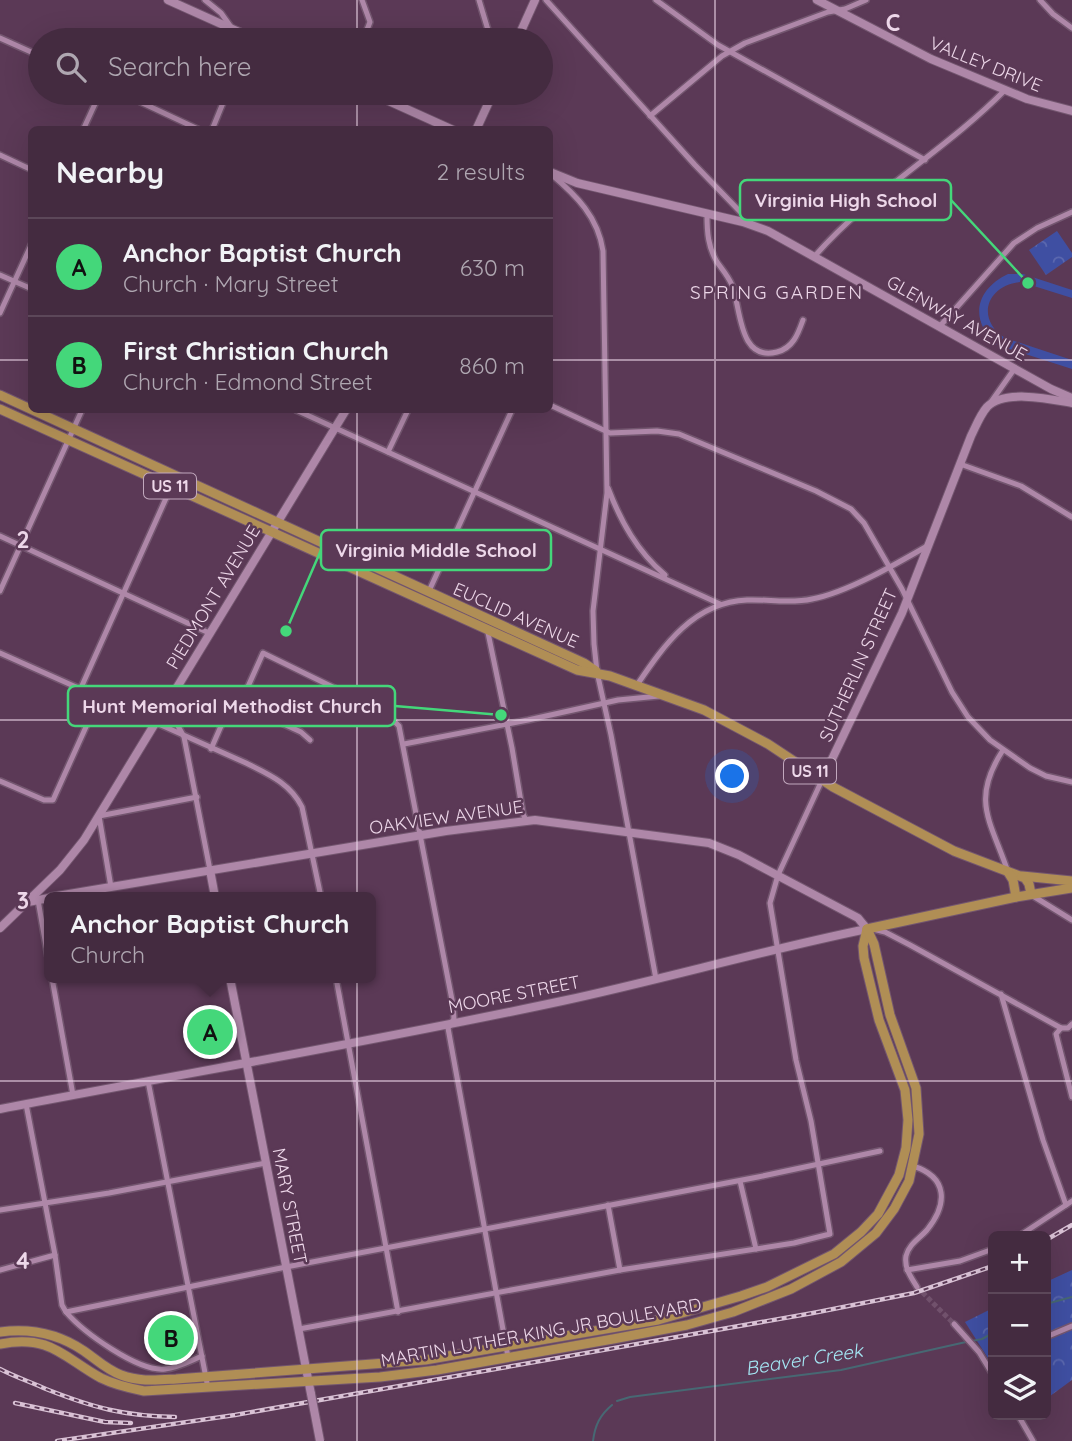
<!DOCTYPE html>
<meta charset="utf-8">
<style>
:root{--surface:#442b40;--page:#4e374b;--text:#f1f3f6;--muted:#afa7b1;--line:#5c4759;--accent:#44d77a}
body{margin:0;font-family:Quicksand,sans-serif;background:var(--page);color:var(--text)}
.controls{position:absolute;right:21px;bottom:21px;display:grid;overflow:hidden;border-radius:10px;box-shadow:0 7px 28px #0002}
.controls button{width:63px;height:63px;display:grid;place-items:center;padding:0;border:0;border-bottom:2px solid var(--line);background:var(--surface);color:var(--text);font:35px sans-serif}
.you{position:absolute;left:733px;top:777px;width:24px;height:24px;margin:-18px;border:5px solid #fff;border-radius:50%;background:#1a73e8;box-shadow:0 0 0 10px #1a73e833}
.badge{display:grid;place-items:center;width:46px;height:46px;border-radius:50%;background:var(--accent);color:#111;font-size:23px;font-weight:700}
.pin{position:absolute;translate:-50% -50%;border:4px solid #fff;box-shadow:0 2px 7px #0006}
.popup{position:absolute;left:44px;top:892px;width:332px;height:91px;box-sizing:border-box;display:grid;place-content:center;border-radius:10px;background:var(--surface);filter:drop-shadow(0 2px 5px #0005);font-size:23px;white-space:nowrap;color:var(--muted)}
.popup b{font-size:26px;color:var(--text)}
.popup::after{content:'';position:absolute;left:50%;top:100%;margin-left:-14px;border:14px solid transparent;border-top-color:var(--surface)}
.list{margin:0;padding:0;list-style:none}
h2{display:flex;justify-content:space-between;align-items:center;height:91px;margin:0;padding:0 28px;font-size:30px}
h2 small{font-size:23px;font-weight:400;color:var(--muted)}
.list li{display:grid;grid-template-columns:46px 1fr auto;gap:21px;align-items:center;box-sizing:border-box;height:98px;padding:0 28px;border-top:2px solid var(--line)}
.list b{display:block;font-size:26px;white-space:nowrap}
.list p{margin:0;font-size:23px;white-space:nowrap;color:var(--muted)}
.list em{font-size:23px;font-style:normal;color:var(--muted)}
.icon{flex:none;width:38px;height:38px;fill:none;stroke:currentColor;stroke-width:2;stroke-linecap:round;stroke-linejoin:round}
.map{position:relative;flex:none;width:1072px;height:1441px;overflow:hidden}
.search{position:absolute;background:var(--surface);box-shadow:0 7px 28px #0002;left:28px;top:28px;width:525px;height:77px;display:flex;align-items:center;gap:18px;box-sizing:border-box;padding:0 24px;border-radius:38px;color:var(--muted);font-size:26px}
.panel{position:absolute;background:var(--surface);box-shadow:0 7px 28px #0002;left:28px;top:126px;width:525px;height:287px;border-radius:10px}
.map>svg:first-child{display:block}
.park{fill:url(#park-crowns)}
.pitch{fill:#3f4fa2}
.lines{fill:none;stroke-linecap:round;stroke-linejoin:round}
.stream{stroke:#476873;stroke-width:2}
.street-tunnel{stroke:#71516c;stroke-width:5;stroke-dasharray:5 2.5;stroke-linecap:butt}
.street-casing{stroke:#73566f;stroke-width:8}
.secondary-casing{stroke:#73566f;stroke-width:10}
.primary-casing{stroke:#73566f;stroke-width:11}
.street{stroke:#ae87a8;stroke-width:5}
.secondary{stroke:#ae87a8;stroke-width:8}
.primary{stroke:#b08e55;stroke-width:9}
.rail-casing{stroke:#d9c2d5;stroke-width:4.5}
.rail{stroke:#5b3956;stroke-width:2;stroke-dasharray:5;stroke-linecap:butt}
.secondary-bridge-casing{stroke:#73566f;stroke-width:10;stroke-linecap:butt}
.secondary-bridge{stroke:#ae87a8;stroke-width:8}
.grid{fill:none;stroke:#edd7e9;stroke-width:2;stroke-opacity:0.55}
.labels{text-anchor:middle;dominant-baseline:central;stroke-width:5;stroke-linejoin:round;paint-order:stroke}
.shield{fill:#5b3956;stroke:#c1a8bd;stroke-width:2}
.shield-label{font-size:16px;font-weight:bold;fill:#edd7e9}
.street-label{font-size:18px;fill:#edd7e9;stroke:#5b3956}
.neighbourhood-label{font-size:19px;letter-spacing:2px;fill:#edd7e9;stroke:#5b3956}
.water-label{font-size:19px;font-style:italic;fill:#a4e6f3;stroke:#5b3956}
.grid-label{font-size:23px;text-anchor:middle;font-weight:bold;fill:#edd7e9;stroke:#5b3956;stroke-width:5;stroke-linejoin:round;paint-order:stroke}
.leader{fill:none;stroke:#44d77a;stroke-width:2.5}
.callout-dot{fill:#44d77a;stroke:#5b3956;stroke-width:2.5}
.callout{fill:#5b3956;stroke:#44d77a;stroke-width:2.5}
.callout-label{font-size:19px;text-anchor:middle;font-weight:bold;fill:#edd7e9}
</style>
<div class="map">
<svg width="1072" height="1441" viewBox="0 0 1072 1441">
<defs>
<pattern id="park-crowns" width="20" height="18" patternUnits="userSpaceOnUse" patternTransform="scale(1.75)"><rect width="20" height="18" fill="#3f4fa2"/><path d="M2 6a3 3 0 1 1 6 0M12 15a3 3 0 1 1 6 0" fill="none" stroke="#5b68af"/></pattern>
</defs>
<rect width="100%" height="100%" fill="#5b3956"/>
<g class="park">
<path d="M1057 231 1072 253V257L1046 275 1029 250Z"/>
<path d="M1072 1270V1380L1046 1399V1282Z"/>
<path d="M993 1308V1366L965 1322Z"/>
</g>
<path class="pitch" d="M1008 274H1023L1072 290V298L1021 282C987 285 975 319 1005 338L1072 360V369L997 345C969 320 975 290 1008 274Z"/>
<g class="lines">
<g class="stream">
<path d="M1046 1304 1072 1297"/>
<path d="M972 1341 982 1339 993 1333"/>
<path d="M617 1401 630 1397 841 1370 966 1342"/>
<path d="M593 1441C595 1425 600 1415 612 1405"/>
</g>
<path class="street-tunnel" d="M917 1287 954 1324"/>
<defs>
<g id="street">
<path d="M205 0 221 13 231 27"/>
<path d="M362 0 370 22 363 40"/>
<path d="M479 0 491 40"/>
<path d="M546 0 695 165 752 224"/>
<path d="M656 0 718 45 925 160"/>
<path d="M1040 0 1053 14 1072 28"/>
<path d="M0 38 40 56"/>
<path d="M121 93 200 130"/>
<path d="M650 116 722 56 745 43 828 12 845 9 866 0"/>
<path d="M83 130 100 93"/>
<path d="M212 130 227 93"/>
<path d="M0 155 32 170"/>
<path d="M551 174C577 196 598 217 603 251L607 493 593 611 594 644 597 672 611 735 656 979"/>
<path d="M707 215C707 232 708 247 717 262 722 269 728 276 732 285 741 307 738 362 777 352 793 348 798 334 803 320"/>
<path d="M814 257C869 193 946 150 1005 90"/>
<path d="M0 275 32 289"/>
<path d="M0 313 32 243"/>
<path d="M940 326 1014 243 1037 228 1072 212"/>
<path d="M991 402 1015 368"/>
<path d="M550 405 610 433 657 431 679 434 816 491 851 509 864 523 902 589 952 692 968 717 990 740 1030 768 1046 776 1072 782"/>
<path d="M296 410 720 604"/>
<path d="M388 452 408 410"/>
<path d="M960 464 1021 486 1072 517"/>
<path d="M608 488C621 522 637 551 665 575"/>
<path d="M0 536 209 633"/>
<path d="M0 591 82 410"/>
<path d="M429 591 512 410"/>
<path d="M487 628 512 748 523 814 526 820"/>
<path d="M0 653 246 763C268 774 290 783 302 807L321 897"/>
<path d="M637 685C664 645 694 602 747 600 768 599 790 604 812 599 846 593 898 563 929 545"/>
<path d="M80 690 176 476"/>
<path d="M234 701 301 732 310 740"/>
<path d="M166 704 184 737 210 870"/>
<path d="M404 744 528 720 618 700 659 696"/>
<path d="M211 749 228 710 246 691 263 653 386 713 399 726 453 1005 454 1019 448 1028 508 1357"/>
<path d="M1003 750C970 801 991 821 1008 872"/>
<path d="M0 781 44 800H53L99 698"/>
<path d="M111 887 99 816 197 797"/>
<path d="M1033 896 1072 920"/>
<path d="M38 900 49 963"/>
<path d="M873 929 885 932 910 945 1061 1028H1068L1072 1024"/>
<path d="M52 978 73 1095"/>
<path d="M336 978 398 1312"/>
<path d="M1001 994 1043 1140 1066 1205"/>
<path d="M1061 1028 1056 1034 1072 1097"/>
<path d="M148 1081 208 1388"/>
<path d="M26 1104 55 1255 62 1305 66 1312C83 1332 138 1372 165 1369 178 1368 190 1361 202 1356"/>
<path d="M913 1166C948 1177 948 1204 927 1230 919 1239 909 1244 906 1256 904 1268 911 1277 917 1287"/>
<path d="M740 1181 756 1249"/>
<path d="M608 1205 620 1270"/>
<path d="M0 1210 109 1193 266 1163"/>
<path d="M1019 1236 1072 1201"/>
<path d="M0 1270 55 1255"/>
<path d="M907 1270 960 1261 993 1249"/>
<path d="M66 1312 286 1267 758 1177 880 1151"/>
<path d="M954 1324 979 1352 993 1375"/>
<path d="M299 1329 620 1270 794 1243 830 1234 811 1121 796 1060 770 903 778 875 822 780"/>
<path d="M1046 1337 1072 1326"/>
<path d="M1018 1415 1033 1441"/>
</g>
<g id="secondary">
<path d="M168 0 257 40"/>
<path d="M817 0 931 59 1027 99 1072 111"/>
<path d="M517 40 535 0"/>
<path d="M371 93 453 130"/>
<path d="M476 130 493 93"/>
<path d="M550 172 577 183 743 222 768 231 1051 389 1072 398"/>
<path d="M822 780 902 613 971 436C976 426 980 415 987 407 1004 389 1050 399 1072 403"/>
<path d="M210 870 215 897"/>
<path d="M28 902 49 898"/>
<path d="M0 928 60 870 84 840 346 410"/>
<path d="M230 978 311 1394"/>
<path d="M0 1109C187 1073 376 1041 562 1001 664 979 764 950 867 929L858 918 739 855 709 843 535 820 446 831 51 897"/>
</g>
<g id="primary">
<path d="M0 395 584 663 596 671"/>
<path d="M0 409 577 670 610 676 704 710 768 744 833 787 954 851 1025 878 1029 884 1031 894"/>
<path d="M1008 872 1013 880 1016 897"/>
<path d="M1022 876 1072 881"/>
<path d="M867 929 1016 897 1072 888"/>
<path d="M0 1332C30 1328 59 1334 84 1351 97 1360 107 1370 121 1375 139 1382 157 1380 176 1379L425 1360 658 1320 741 1296 767 1287 834 1254 861 1232 878 1214 899 1175 906 1148 908 1120 905 1090 879 1020 864 958 863 946 867 929"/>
<path d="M0 1344C50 1334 63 1357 101 1378 115 1385 129 1388 144 1391L380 1377 437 1370 613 1339 687 1325 733 1312 791 1289 841 1262 876 1233 894 1209 909 1181 919 1134 916 1088 890 1015 874 944 867 929"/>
</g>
</defs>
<use href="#street" class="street-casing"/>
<use href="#secondary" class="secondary-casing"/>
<use href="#primary" class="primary-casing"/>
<use href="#street" class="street"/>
<use href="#secondary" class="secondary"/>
<use href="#primary" class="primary"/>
<defs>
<g id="rail">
<path d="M1046 1240 1072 1225"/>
<path d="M0 1369C15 1377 31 1382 46 1389 94 1408 124 1416 175 1417"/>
<path d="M15 1403 105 1422 131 1423"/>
<path d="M57 1441 235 1415 813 1313 914 1293 993 1266"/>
</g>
</defs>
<use href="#rail" class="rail-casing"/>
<use href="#rail" class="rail"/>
<defs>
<path id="secondary-bridge" d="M311 1394 320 1441"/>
</defs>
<use href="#secondary-bridge" class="secondary-bridge-casing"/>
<use href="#secondary-bridge" class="secondary-bridge"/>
</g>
<path class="grid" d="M357 0V40M715 0V1441M357 93V130M0 360H32M550 360H1072M357 410V1441M0 720H1072M0 1081H1072"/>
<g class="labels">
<g class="shield">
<rect x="144" y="473.5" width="52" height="25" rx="5"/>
<rect x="784" y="758.5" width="52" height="25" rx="5"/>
</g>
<g class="shield-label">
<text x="170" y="486">US 11</text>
<text x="810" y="771">US 11</text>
</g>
<g class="street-label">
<text transform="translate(986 64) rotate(22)">VALLEY DRIVE</text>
<text transform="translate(957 318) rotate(29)">GLENWAY AVENUE</text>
<text transform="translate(213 597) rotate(-59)">PIEDMONT AVENUE</text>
<text transform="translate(516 615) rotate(24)">EUCLID AVENUE</text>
<text transform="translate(858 665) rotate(-66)">SUTHERLIN STREET</text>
<text transform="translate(446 817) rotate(-8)">OAKVIEW AVENUE</text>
<text transform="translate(514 994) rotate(-11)">MOORE STREET</text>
<text transform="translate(290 1206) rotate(79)">MARY STREET</text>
<text transform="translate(541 1332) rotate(-10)">MARTIN LUTHER KING JR BOULEVARD</text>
</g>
<g class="neighbourhood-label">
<text x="777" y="292">SPRING GARDEN</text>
</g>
<g class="water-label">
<text transform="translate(804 1359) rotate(-9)">Beaver Creek</text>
</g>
</g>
<g class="grid-label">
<text x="893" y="31">C</text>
<text x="23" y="548">2</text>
<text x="23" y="909">3</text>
<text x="23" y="1269">4</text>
</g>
<path class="leader" d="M1028 283L951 200M286 631L321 550M501 715L395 706"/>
<g class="callout-dot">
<circle cx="1028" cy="283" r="7"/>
<circle cx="286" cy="631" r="7"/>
<circle cx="501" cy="715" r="7"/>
</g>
<g class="callout">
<rect x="740" y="180" width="211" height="40" rx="7"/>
<rect x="321" y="530" width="230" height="40" rx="7"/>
<rect x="68" y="686" width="327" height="40" rx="7"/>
</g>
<g class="callout-label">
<text x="846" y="207">Virginia High School</text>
<text x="436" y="557">Virginia Middle School</text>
<text x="232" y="713">Hunt Memorial Methodist Church</text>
</g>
</svg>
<div class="controls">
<button>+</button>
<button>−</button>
<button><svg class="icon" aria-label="layers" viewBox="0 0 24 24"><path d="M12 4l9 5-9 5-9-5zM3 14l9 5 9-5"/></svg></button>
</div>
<div class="you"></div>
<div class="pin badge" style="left:210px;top:1032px">A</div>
<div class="popup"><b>Anchor Baptist Church</b>Church</div>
<div class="pin badge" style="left:171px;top:1338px">B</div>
<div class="search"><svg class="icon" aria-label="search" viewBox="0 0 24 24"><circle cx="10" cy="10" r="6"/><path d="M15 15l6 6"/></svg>Search here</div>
<section class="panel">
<h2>Nearby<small>2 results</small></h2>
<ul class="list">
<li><span class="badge">A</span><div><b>Anchor Baptist Church</b><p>Church · Mary Street</p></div><em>630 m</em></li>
<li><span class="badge">B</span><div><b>First Christian Church</b><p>Church · Edmond Street</p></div><em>860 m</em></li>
</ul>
</section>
</div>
